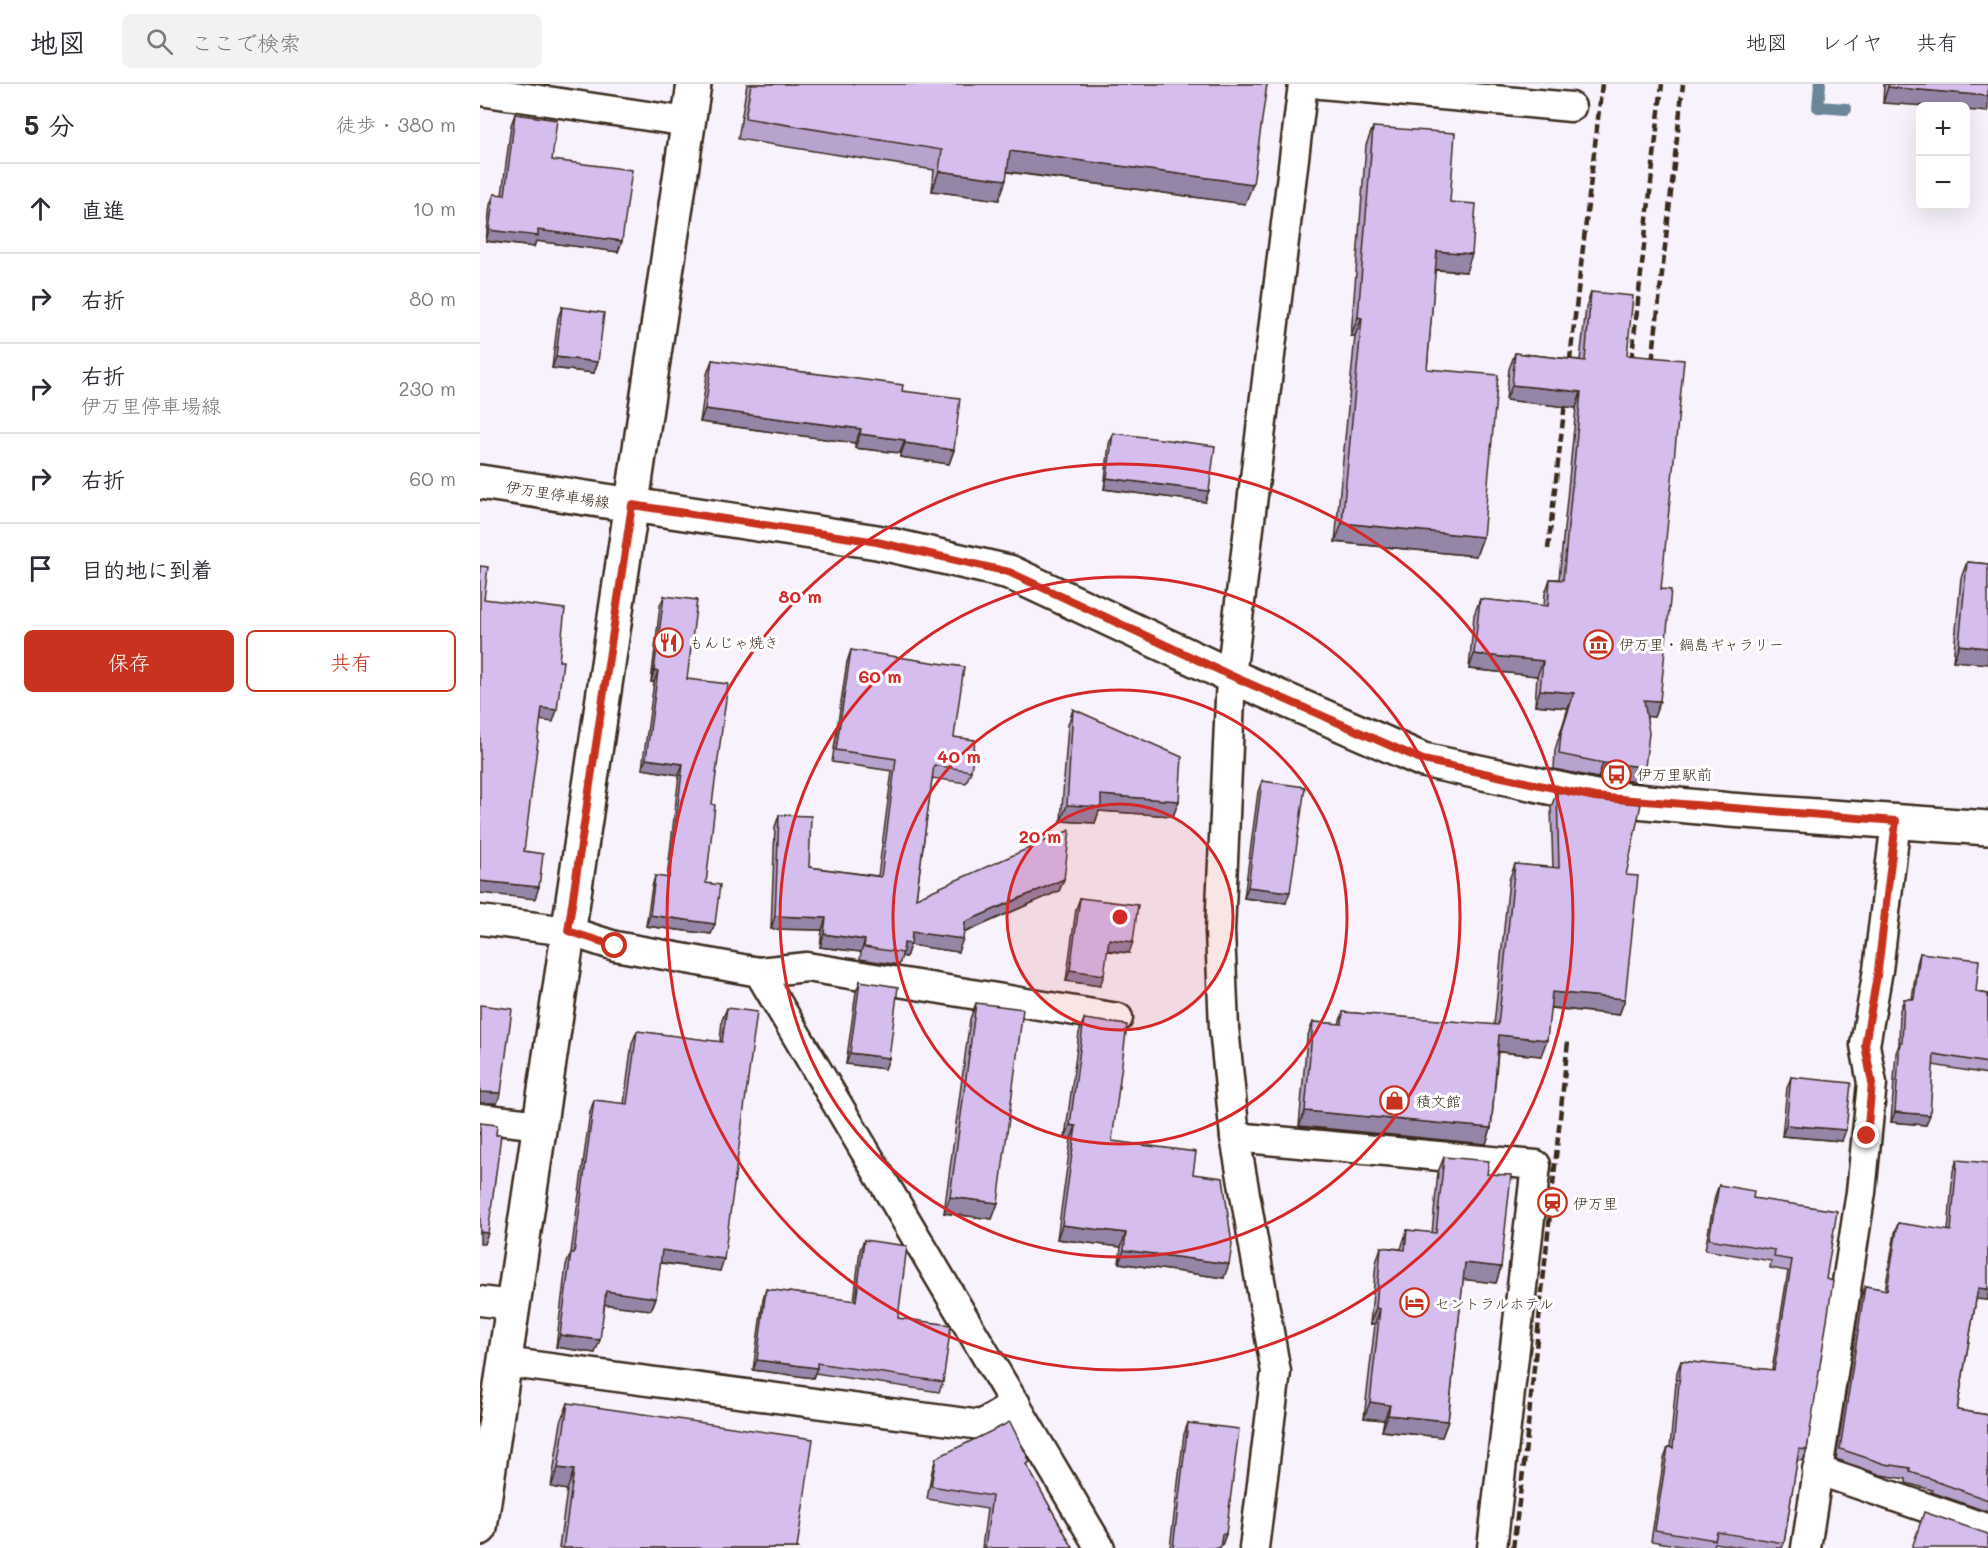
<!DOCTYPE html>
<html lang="ja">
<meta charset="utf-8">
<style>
:root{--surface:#fff;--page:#f2f2f3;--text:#2b2b33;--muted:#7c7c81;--line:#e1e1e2;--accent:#c8321e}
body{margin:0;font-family:Mali,"Klee One",sans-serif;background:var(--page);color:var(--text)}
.controls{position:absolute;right:18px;top:18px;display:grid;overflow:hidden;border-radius:9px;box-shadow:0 6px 24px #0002}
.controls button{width:54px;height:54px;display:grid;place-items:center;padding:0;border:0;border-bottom:2px solid var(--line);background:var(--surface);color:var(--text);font:30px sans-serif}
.stop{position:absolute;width:18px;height:18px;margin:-14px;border:4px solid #c8321e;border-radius:50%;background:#fff}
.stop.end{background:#c8321e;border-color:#fff;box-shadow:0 2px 6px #0008}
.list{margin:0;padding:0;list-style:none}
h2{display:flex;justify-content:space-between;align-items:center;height:78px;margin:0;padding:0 24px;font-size:26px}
h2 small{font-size:20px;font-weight:400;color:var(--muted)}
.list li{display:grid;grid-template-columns:39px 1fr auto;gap:18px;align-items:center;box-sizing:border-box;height:90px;padding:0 24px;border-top:2px solid var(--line)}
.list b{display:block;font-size:22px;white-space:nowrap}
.list p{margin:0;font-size:20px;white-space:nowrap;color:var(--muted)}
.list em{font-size:20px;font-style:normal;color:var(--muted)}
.actions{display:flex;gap:12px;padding:18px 24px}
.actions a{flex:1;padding:14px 0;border:2px solid var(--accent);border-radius:9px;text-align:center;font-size:21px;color:var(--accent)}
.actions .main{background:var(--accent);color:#fff}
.icon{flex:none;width:33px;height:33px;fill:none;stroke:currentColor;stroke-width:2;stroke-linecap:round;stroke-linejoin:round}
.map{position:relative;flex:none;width:1508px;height:1464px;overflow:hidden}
header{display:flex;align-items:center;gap:36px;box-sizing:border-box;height:84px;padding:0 30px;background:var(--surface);border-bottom:2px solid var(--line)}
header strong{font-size:28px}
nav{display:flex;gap:33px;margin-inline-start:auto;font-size:21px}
.search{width:420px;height:54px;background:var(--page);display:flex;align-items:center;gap:15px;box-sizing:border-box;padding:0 21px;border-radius:9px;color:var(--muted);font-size:22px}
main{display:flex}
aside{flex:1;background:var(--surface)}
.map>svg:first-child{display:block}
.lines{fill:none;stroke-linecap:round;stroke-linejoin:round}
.stream{stroke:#6b8698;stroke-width:12}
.minor-casing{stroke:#3b2a1e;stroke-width:33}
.tertiary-casing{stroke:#3b2a1e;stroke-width:38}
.secondary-casing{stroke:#3b2a1e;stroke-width:38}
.minor{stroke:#fff;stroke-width:28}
.tertiary{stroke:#fff;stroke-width:33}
.secondary{stroke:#fff;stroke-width:33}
.rail{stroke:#3b2a1e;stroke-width:4.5;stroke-dasharray:9 4.5;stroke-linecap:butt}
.wall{fill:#b7a3cd;stroke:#3b2a1e;stroke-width:1.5}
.shaded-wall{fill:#9585a7;stroke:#3b2a1e;stroke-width:1.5}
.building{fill:#d5beee;stroke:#3b2a1e;stroke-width:1.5}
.route{stroke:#c8321e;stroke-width:8}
.ring{fill:none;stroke:#d62828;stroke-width:3}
.labels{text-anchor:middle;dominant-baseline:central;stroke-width:6;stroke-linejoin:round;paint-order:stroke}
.street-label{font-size:15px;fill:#3b2a1e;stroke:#fff}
.poi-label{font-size:15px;fill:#3b2a1e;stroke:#fff;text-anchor:start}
.centre{fill:#d62828;stroke:#fff;stroke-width:3}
.ring-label{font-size:18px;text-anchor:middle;font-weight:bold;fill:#d62828;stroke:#fff;stroke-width:6;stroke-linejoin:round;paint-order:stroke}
</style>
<header>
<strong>地図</strong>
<div class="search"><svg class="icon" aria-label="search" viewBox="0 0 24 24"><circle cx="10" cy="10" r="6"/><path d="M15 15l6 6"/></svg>ここで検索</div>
<nav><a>地図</a><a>レイヤ</a><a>共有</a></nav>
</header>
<main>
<aside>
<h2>5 分<small>徒歩 · 380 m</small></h2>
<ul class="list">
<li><svg class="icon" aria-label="ahead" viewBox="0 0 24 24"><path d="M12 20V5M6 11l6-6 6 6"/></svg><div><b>直進</b></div><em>10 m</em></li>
<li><svg class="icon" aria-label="right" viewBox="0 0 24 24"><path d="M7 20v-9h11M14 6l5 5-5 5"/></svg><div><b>右折</b></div><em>80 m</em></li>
<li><svg class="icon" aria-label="right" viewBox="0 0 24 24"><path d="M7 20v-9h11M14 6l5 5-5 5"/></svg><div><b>右折</b><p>伊万里停車場線</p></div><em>230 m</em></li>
<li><svg class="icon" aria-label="right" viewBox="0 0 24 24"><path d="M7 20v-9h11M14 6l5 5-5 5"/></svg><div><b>右折</b></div><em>60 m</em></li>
<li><svg class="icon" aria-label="arrive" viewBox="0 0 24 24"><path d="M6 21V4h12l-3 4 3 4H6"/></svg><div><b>目的地に到着</b></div></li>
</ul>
<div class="actions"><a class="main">保存</a><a>共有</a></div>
</aside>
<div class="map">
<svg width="1508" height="1464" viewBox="0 0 1508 1464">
<rect width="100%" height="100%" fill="#f7f2fc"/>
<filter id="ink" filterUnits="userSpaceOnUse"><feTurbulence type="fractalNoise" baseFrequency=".0167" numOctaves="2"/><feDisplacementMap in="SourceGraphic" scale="12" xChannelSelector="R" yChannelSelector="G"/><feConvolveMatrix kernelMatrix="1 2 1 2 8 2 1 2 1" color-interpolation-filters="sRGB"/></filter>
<g filter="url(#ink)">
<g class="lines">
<path class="stream" d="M1340 0 1338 23 1366 25"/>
<defs>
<g id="minor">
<path d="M841 0 1091 23"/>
<path d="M0 7 208 38"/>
<path d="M0 836 88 847 135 862 279 888 620 1464"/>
<path d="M279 888 327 883 638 934"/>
<path d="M0 1034 60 1041"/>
<path d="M755 1053 1056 1081 1012 1464"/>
<path d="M0 1217 32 1221"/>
<path d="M24 1278 501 1341 536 1320"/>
<path d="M1337 1386 1508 1445"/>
<path d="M774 1464 796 1288 755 1053 744 944 740 847 751 592 823 0"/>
<path d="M1326 1464 1381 1108 1392 999 1385 961 1398 886 1416 737"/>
</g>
<path id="tertiary" d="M0 1444 214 0"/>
<path id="secondary" d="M0 398 397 458 529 488 751 592 943 676 1115 713 1250 726 1508 744"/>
</defs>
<use href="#minor" class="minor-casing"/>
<use href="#tertiary" class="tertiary-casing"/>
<use href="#secondary" class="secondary-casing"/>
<use href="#minor" class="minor"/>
<use href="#tertiary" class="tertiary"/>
<use href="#secondary" class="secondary"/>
<g class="rail">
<path d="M1150 289 1182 0"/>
<path d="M1171 289 1203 0"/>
<path d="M1068 465 1122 0"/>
<path d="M1033 1464 1044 1380 1088 957"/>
</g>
</g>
<g class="wall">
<path d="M267 0H787L765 120 527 88 519 116 452 107 454 86 258 55Z"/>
<path d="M1404 0H1508L1403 19Z"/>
<path d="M35 30 72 76 142 157 138 168 56 157 54 163 6 157 10 121 14 110 22 111 31 41Z"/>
<path d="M893 43 970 118 986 188 955 186 947 285 1003 453 996 472 855 458 875 252H871L886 61Z"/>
<path d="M1111 208 1147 271 1181 505 1180 617 1174 633 1167 632 1165 683 1160 698 1118 694 1074 685 1075 666 1088 624 1055 621 1057 592 989 585 994 531 1000 515 1064 522 1065 510 1070 495H1079L1096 324 1026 316 1029 285 1035 269 1100 276 1106 224Z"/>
<path d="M82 223 114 289 72 284 78 234Z"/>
<path d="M232 276 422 307 474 366 469 380 420 373V369L375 364V359L220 338 227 290Z"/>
<path d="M633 349 725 418 624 405 629 360Z"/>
<path d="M1487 478 1508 480 1473 577 1481 494Z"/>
<path d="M184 512 207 595 232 720 226 799 235 840 231 850 166 842 172 803 175 792 187 794 199 691 162 685 174 598H171L180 522Z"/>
<path d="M371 566 474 653 491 687 486 699 452 694 436 814 584 795 579 807 484 849 478 868 430 861 426 873 422 872 419 881 380 875 381 868 340 863 342 846 291 845 295 743 299 731 329 783 398 792 412 687 352 678 367 578Z"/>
<path d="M593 625 699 717 693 732 619 727 615 739 581 737 588 641Z"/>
<path d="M782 697 806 819 764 814 778 708Z"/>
<path d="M1077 707 1146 791 1145 915 1139 931 1070 924 1061 972 1018 968 1011 1044 1006 1060 819 1042 827 954 833 938 859 940 863 928 1014 941 1029 796 1035 780 1073 784 1071 723Z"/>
<path d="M600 814 649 869 627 867 620 902 586 897 596 825Z"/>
<path d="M1440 869 1496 908 1508 910V990L1453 981 1446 1041 1411 1038 1416 969 1419 961 1420 926 1424 915H1432L1437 880Z"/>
<path d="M380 897 409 974 405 985 366 980 376 908Z"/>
<path d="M496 919 518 1119 512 1135 464 1129 490 935Z"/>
<path d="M247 924 240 1187 180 1179 176 1214 171 1226 125 1220 115 1269 76 1263 86 1181 91 1169 110 1028 114 1016 144 1020 152 959 157 947 240 958 242 936Z"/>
<path d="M604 935 632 1057 713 1090 744 1194 639 1179 641 1163 577 1155 591 1055 585 1054 599 949Z"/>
<path d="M1311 993 1362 1057 1302 1052 1307 1004Z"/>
<path d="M964 1073 1007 1090 1021 1183 1016 1199 983 1195 968 1337 962 1353 902 1347 904 1336 884 1334 895 1240H890L896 1179 901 1163 921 1165 927 1146 952 1149 958 1088Z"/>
<path d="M1477 1076 1508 1216 1496 1215 1477 1326 1508 1331V1428L1451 1408 1452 1406 1426 1399V1395L1401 1391 1356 1375 1381 1213 1385 1202 1405 1206 1415 1149 1418 1139 1468 1147 1473 1087Z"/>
<path d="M1239 1101 1273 1114 1346 1195 1327 1366 1323 1377 1317 1376 1304 1459 1302 1464H1266L1234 1459 1232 1464H1212L1171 1457 1184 1374 1188 1363 1190 1364 1197 1288 1201 1277 1292 1286 1308 1187 1290 1184 1291 1177 1225 1166 1235 1112Z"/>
<path d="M384 1156 418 1234 463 1298 459 1308 335 1289 333 1294 273 1286 283 1216 286 1205 374 1217 380 1166Z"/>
<path d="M88 1319 317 1464H79L87 1406 71 1403 81 1338Z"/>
<path d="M708 1339 746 1450 742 1461H741L740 1464H690L704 1350Z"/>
<path d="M456 1374 548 1384 593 1464H502L507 1425 447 1415 452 1387Z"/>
</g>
<g class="shaded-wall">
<path d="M1408 3 1508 12V28L1485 26V22H1446L1403 19Z"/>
<path d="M530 67 773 100 765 120 523 87Z"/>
<path d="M459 87 526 96 519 116 452 107Z"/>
<path d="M9 146H58L142 157 138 168 56 157 54 163 6 157Z"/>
<path d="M957 167 992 170 986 188 950 185Z"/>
<path d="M878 233 882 234 875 252H871Z"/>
<path d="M76 273 118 278 114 289 72 284Z"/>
<path d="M1032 301 1101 308 1096 324 1026 316Z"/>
<path d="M225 325 381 345 375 359 220 338Z"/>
<path d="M380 350 425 356 420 369 375 364Z"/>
<path d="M425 359 474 366 469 380 420 373Z"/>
<path d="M627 394 729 407 725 418 624 405Z"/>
<path d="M862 439 1003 453 996 472 855 458Z"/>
<path d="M1479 561 1508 564V580L1473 577Z"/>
<path d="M994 570 1063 577 1057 592 989 585Z"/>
<path d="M174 587H178L174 598H171Z"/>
<path d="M1060 606 1094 609 1088 624 1055 621Z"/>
<path d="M1164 616 1180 617 1174 633 1159 632Z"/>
<path d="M62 624 77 626 73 638 57 636Z"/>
<path d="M166 675 203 680 199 691 162 685Z"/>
<path d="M1123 679 1165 683 1160 698 1118 694Z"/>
<path d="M621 711 699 717 693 732 619 727 615 739 581 737 587 721Z"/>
<path d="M584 795 579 807 481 850 485 838Z"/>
<path d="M0 797 59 803 55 815 0 809Z"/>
<path d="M768 803 810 808 806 819 764 814Z"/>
<path d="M170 831 235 840 231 850 166 842Z"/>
<path d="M295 832 346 834 342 846 291 845Z"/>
<path d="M432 848 483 855 478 868 430 861 426 873 422 872 424 859Z"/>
<path d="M344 850 385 856 381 868 340 863Z"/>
<path d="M629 855 653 858 649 869 625 866Z"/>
<path d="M590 886 624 891 620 902 586 897Z"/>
<path d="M1072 908 1145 915 1139 931 1066 923Z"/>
<path d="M1019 951 1067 956 1061 972 1013 967Z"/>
<path d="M370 969 409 974 405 985 366 980Z"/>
<path d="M0 1008 21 1009 17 1019H0Z"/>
<path d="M825 1027 1011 1044 1006 1060 819 1042Z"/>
<path d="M1415 1028 1450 1031 1446 1041 1411 1038Z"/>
<path d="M590 1041 596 1042 591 1055 585 1054Z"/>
<path d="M1306 1041 1366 1046 1362 1057 1302 1052Z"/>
<path d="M470 1113 518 1119 512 1135 464 1129Z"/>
<path d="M582 1141 646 1149 641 1163 577 1155Z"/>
<path d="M0 1148 8 1149 4 1160H0Z"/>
<path d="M182 1166 244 1175 240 1187 177 1178Z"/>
<path d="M644 1166 749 1180 744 1194 639 1179Z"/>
<path d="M985 1179 1021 1183 1016 1199 979 1195Z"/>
<path d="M1498 1204 1508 1205V1216L1494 1215Z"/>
<path d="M126 1207 176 1214 171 1226 122 1220Z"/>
<path d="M896 1224 900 1225 895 1240H890Z"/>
<path d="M80 1251 120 1256 115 1269 76 1263Z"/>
<path d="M277 1276 337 1284 333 1294 273 1286Z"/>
<path d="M890 1318 910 1321 904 1336 884 1334Z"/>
<path d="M908 1331 968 1337 962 1353 902 1347Z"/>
<path d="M78 1384 94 1386 87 1406 71 1403Z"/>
<path d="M742 1450H746L742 1461H738Z"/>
</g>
<g class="building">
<path d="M271 0H787L773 100 530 67 526 96 459 87 462 66 265 34Z"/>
<path d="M1409 0H1508V12L1408 3Z"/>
<path d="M35 30 77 36 72 76 152 86 142 157 58 146V152L9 146 14 110 25 111Z"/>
<path d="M893 43 975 49 970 118 996 120 992 170 957 167 947 285 1018 291 1003 453 862 439 882 234 878 233Z"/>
<path d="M1111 208 1153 212 1147 271 1204 276 1181 505 1191 506 1180 617 1164 616 1169 649 1165 683 1123 679 1079 670 1081 650 1094 609 1060 606 1063 577 994 570 1000 515 1068 522 1070 495 1083 496 1101 308 1032 301 1035 269 1105 277Z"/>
<path d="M82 223 124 229 118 278 76 273Z"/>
<path d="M232 276 423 301 422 307 480 314 474 366 425 359V356L380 350 381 345 225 325Z"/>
<path d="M633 349 735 362 729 407 627 394Z"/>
<path d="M1487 478 1508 480V564L1479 561Z"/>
<path d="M0 482 8 483 4 515 85 525 79 577H83L77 626 62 624 44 767 63 770 59 803 0 797Z"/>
<path d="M184 512 217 516 207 595 248 600 232 720 235 721 226 799 240 801 235 840 170 831 175 792 189 794 203 680 166 675 178 587H174Z"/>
<path d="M371 566 484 583 474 653 495 656 491 687 454 681 436 814 590 746 584 795 485 838 483 855 432 848 431 860 424 859 423 869 384 863 385 856 344 850 346 834 295 832 299 731 331 732 329 783 401 793 416 675 356 666Z"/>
<path d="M593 625 702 673 699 717 621 711V723L587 721Z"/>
<path d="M782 697 825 703 810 808 768 803Z"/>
<path d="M1077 707 1119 716 1161 720 1146 791 1158 792 1145 915 1072 908 1067 956 1019 951 1011 1044 825 1027 833 938 862 940 863 928 1018 941 1035 780 1079 784Z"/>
<path d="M600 814 658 821 653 858 629 855 624 891 590 886Z"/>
<path d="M1440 869 1499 876 1496 908 1508 910V979L1454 970 1450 1031 1415 1028 1420 958H1422L1424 915H1434Z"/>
<path d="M380 897 418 903 409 974 370 969Z"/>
<path d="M496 919 543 925 518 1119 470 1113Z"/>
<path d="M0 921 32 925 21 1009 0 1008Z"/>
<path d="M247 924 277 928 244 1175 182 1166 176 1214 126 1207 120 1256 80 1251 91 1169H94L114 1016 147 1020 157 947 242 958Z"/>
<path d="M604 935 647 941 632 1057 716 1068 713 1090 743 1094 752 1161 749 1180 644 1166 646 1149 582 1141 596 1042 590 1041Z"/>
<path d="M1311 993 1371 999 1366 1046 1306 1041Z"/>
<path d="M0 1039 17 1041 16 1051H21L8 1149 0 1148Z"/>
<path d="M964 1073 1009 1077 1007 1090 1031 1091 1021 1183 985 1179 968 1337 908 1331 910 1321 890 1318 900 1225 896 1224 901 1163 925 1166 927 1146 956 1149Z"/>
<path d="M1477 1076 1508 1079V1205L1498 1204 1477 1326 1508 1331V1416L1455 1397V1396L1430 1388V1384L1405 1380 1360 1365 1385 1202 1407 1206 1418 1139 1471 1147Z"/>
<path d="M1239 1101 1274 1107 1273 1114 1357 1127 1346 1195 1353 1197 1327 1366 1319 1365 1304 1459 1237 1448 1235 1456 1175 1446 1188 1363 1193 1364 1201 1277 1294 1286 1312 1176 1294 1173 1295 1166 1229 1155Z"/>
<path d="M384 1156 427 1162 418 1234 471 1241 463 1298 337 1279V1284L277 1276 286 1205 376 1217Z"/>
<path d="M88 1319 333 1355 317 1464H83L94 1386 78 1384Z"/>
<path d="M530 1338 550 1378 546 1380 593 1464H505L512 1412 451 1402 456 1374Z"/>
<path d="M708 1339 759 1345 746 1450H742L740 1464H693Z"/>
<path d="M1444 1428 1508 1450V1464H1432Z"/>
</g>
</g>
<g class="lines" filter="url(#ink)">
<path class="route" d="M135 862 88 847 152 421 397 458 529 488 752 592 943 676 1115 713 1416 737 1398 886 1385 961 1392 999 1387 1052"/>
</g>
<circle cx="640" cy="833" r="113" fill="#d62828" fill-opacity=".12"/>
<g class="ring">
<circle cx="640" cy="833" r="113"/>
<circle cx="640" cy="833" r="227"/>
<circle cx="640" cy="833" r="340"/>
<circle cx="640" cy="833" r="453"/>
</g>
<defs>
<symbol id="restaurant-ring" viewBox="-11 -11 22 22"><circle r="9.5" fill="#fff" stroke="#c8321e" stroke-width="1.5"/><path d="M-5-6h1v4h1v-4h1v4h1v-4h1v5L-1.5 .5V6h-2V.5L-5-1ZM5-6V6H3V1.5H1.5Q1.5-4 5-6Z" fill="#c8321e"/></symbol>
<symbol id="museum-ring" viewBox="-11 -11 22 22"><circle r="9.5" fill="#fff" stroke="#c8321e" stroke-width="1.5"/><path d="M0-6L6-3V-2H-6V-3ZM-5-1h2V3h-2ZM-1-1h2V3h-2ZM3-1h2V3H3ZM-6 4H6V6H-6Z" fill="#c8321e"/></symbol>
<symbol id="bus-ring" viewBox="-11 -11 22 22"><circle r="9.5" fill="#fff" stroke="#c8321e" stroke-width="1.5"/><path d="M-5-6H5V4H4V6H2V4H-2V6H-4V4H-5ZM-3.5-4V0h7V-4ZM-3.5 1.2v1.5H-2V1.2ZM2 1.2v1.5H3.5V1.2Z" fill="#c8321e"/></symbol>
<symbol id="shop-ring" viewBox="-11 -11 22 22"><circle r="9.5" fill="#fff" stroke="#c8321e" stroke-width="1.5"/><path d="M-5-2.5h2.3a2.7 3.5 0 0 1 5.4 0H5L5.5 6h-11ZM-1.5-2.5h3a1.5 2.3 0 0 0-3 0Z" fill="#c8321e"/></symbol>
<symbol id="station-ring" viewBox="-11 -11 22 22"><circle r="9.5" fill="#fff" stroke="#c8321e" stroke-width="1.5"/><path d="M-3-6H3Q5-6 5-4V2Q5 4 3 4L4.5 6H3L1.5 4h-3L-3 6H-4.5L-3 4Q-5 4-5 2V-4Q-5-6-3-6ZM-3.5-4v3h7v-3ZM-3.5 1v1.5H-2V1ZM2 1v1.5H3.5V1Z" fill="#c8321e"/></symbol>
<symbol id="hotel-ring" viewBox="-11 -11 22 22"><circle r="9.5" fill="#fff" stroke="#c8321e" stroke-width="1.5"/><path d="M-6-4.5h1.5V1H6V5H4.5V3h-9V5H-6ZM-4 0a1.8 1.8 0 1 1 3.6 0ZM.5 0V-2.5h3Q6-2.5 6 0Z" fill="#c8321e"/></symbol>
</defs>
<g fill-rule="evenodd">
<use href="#restaurant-ring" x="172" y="542" width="33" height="33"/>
<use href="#museum-ring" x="1102" y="544" width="33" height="33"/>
<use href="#bus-ring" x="1120" y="674" width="33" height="33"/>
<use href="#shop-ring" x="898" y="1000" width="33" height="33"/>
<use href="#station-ring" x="1056" y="1102" width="33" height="33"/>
<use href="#hotel-ring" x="918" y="1202" width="33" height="33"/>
</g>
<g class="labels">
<g class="street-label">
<text transform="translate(78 410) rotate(9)">伊万里停車場線</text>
</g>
<g class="poi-label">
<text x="209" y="558">もんじゃ焼き</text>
<text x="1139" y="560">伊万里・鍋島ギャラリー</text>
<text x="1157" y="690">伊万里駅前</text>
<text x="936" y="1017">積文館</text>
<text x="1093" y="1119">伊万里</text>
<text x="955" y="1219">セントラルホテル</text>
</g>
</g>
<circle cx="640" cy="833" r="9" class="centre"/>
<g class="ring-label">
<text x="320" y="519">80 m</text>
<text x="400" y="599">60 m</text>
<text x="479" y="679">40 m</text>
<text x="560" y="759">20 m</text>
</g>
</svg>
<div class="controls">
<button>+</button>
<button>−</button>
</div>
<div class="stop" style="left:135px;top:862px"></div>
<div class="stop end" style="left:1387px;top:1052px"></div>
</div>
</main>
